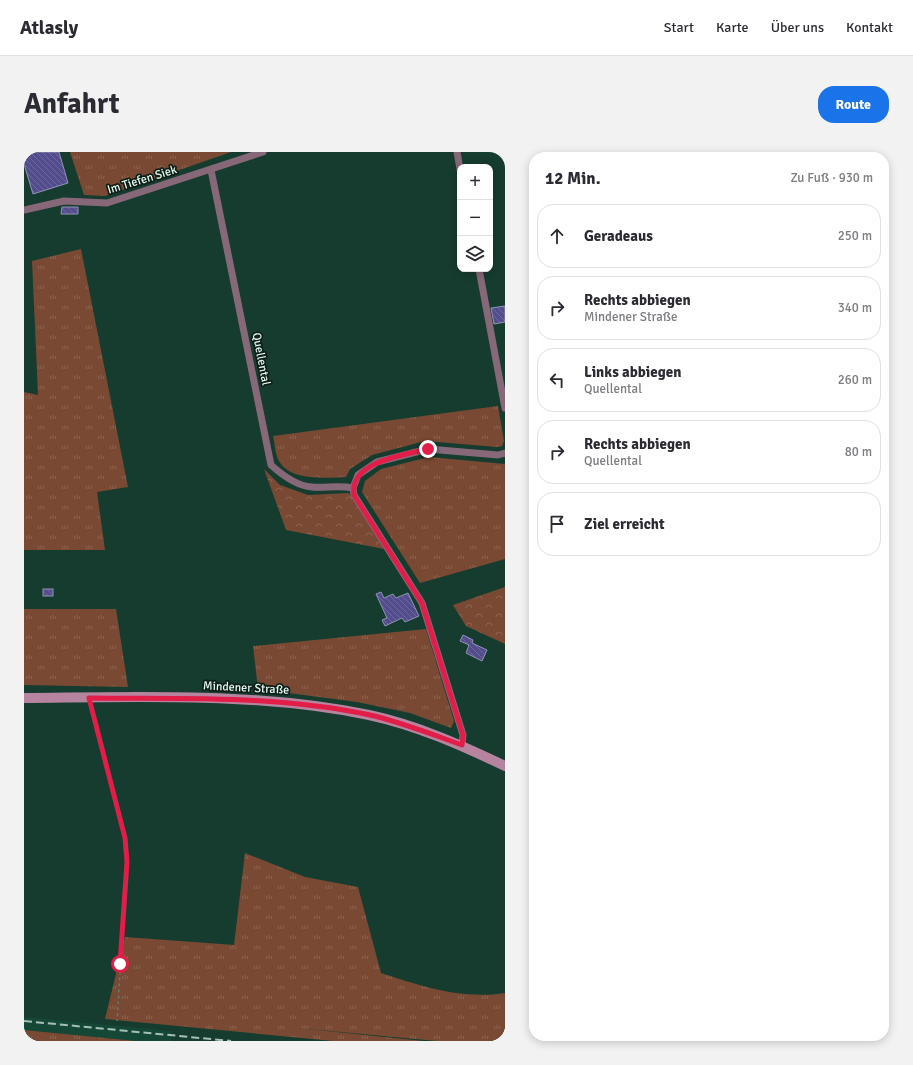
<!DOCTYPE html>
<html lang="de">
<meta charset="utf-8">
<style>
:root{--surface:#fff;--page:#f2f2f3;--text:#2b2b33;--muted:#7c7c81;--line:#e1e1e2;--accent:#1a73e8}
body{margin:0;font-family:Signika,sans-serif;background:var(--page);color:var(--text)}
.controls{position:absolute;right:12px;top:12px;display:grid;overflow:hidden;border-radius:8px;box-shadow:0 2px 10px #0003}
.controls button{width:36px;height:36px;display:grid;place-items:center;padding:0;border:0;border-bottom:1px solid var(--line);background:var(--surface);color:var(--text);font:20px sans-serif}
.stop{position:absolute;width:12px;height:12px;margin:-9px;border:3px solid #e11d48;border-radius:50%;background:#fff}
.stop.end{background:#e11d48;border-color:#fff;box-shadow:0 1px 4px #0008}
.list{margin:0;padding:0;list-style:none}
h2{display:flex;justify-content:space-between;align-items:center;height:52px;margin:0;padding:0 16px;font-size:17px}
h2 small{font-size:13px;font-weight:400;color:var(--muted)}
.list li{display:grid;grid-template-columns:26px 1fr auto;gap:12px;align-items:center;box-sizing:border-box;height:64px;margin:0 8px 8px;padding:0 8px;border:1px solid var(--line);border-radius:16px}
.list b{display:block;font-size:15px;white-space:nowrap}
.list p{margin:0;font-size:13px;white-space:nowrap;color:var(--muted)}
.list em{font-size:13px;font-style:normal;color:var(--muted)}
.icon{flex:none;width:22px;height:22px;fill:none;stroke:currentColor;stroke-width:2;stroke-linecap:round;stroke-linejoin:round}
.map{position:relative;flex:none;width:481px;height:889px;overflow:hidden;border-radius:16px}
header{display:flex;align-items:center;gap:24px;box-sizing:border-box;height:56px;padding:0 20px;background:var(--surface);border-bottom:1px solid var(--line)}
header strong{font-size:19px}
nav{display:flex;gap:22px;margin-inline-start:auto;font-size:14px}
.intro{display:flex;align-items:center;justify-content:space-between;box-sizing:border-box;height:96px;padding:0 24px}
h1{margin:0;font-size:28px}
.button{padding:10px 18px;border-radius:16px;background:var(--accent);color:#fff;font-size:14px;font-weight:700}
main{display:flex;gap:24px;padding:0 24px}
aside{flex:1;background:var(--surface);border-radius:16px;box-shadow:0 2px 10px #0003}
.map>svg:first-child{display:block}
.built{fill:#154736}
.grass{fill:url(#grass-tufts)}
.forest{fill:url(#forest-crowns)}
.building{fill:url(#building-back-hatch);stroke:#9393b6}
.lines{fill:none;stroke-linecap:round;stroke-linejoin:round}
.path{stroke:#5c7d70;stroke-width:1.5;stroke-dasharray:3 3;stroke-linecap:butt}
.minor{stroke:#876878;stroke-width:7}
.secondary{stroke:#b6849f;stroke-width:10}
.rail{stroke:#a6c0b5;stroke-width:2;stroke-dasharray:8 4;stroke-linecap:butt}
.route{stroke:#e11d48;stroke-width:5}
.labels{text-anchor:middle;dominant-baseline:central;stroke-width:3.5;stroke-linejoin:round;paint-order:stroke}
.street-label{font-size:12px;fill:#e4f9ef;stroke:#0f1f19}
</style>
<header>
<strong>Atlasly</strong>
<nav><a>Start</a><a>Karte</a><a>Über uns</a><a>Kontakt</a></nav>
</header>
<div class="intro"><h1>Anfahrt</h1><a class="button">Route</a></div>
<main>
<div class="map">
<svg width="481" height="889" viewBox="0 0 481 889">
<defs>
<pattern id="grass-tufts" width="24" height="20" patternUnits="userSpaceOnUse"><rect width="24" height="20" fill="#794933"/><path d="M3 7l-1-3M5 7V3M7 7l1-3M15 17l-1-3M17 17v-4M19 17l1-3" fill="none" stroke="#8c6451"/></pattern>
<pattern id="forest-crowns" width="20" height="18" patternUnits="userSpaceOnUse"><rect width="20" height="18" fill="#794933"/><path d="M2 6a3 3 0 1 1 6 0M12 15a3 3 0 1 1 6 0" fill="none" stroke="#8c6451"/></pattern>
<pattern id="building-back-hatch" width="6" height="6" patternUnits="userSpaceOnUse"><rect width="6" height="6" fill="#534d8d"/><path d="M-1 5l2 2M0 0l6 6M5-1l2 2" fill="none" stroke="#6c679d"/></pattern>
</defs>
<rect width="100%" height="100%" fill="#153c2e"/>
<path class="built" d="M0 865 147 879V889H112L0 878Z"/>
<g class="grass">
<path d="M46 0H207L81 44 60 43Z"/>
<path d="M57 97 104 335 73 340 81 398H0V240L14 243 8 109Z"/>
<path d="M474 254 480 289 478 294 473 295 401 289 348 303 326 317 322 325C302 326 266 329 255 309 251 302 251 292 249 284Z"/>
<path d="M405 305 481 312V407L396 431 338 340 341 329 357 317Z"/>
<path d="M0 457H92L104 535 0 533Z"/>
<path d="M402 477 430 569 427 576 386 561 333 550 234 537 229 494Z"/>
<path d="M221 701 281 725 334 735 357 821C397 834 438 848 481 841V889H413L263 875 400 889H309L81 867 101 785 210 793Z"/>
<path d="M0 878 112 889H0Z"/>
</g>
<g class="forest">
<path d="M240 317 256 333 284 343 325 341 360 397 262 378Z"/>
<path d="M481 435V492L442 474 429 453Z"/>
</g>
<g class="building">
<path d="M0 0H35L44 31 9 42 0 12Z"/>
<path d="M38 55H54V62H37Z"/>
<path d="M481 154V170L470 172 467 156Z"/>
<rect x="19" y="437" width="10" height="7"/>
<path d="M357 440 360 446 369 442 372 446 384 441 395 464 381 470 378 466 361 474 358 468 363 466 352 442Z"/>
<path d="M439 483 449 488 448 491 463 498 458 509 442 501 445 493 436 489Z"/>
</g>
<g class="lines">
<path class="path" d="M67 554 101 686 103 710 93 869"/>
<g class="minor">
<path d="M433 0 436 17"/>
<path d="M187 18 247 313C258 323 272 334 288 335 302 336 315 333 329 336"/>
<path d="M0 58 40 49 83 51 239 0"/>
<path d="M455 117 481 256"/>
<path d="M438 593 439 583 398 451 330 343 329 336 334 323 353 310 404 297 474 303 481 301"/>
</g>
<path class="secondary" d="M0 546C114 545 233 540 345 563 392 573 437 593 481 614"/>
<path class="rail" d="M0 869 207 889"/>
</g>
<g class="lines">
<path class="route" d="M96 812 103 710 101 686 65 546C159 547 254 543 346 563 377 570 407 582 438 593L439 583 398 451 330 343C325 309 381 303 404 297"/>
</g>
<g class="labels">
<g class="street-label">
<text transform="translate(118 28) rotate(-17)">Im Tiefen Siek</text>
<text transform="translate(237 207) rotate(79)">Quellental</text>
<text transform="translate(222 536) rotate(3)">Mindener Straße</text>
</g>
</g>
</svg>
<div class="controls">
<button>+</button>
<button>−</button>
<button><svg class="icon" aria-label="layers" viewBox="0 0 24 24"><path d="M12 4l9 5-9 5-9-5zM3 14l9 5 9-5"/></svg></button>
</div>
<div class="stop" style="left:96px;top:812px"></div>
<div class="stop end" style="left:404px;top:297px"></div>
</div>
<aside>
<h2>12 Min.<small>Zu Fuß · 930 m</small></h2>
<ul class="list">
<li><svg class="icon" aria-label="ahead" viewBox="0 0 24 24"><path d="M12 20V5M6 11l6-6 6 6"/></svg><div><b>Geradeaus</b></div><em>250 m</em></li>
<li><svg class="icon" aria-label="right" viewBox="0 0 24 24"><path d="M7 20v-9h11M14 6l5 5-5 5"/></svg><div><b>Rechts abbiegen</b><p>Mindener Straße</p></div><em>340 m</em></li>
<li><svg class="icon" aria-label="left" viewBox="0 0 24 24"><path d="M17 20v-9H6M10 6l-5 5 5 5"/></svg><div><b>Links abbiegen</b><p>Quellental</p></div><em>260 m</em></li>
<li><svg class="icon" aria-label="right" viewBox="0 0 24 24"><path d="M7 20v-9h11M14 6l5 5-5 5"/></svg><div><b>Rechts abbiegen</b><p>Quellental</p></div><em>80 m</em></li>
<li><svg class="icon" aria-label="arrive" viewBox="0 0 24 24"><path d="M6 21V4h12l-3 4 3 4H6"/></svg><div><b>Ziel erreicht</b></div></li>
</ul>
</aside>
</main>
